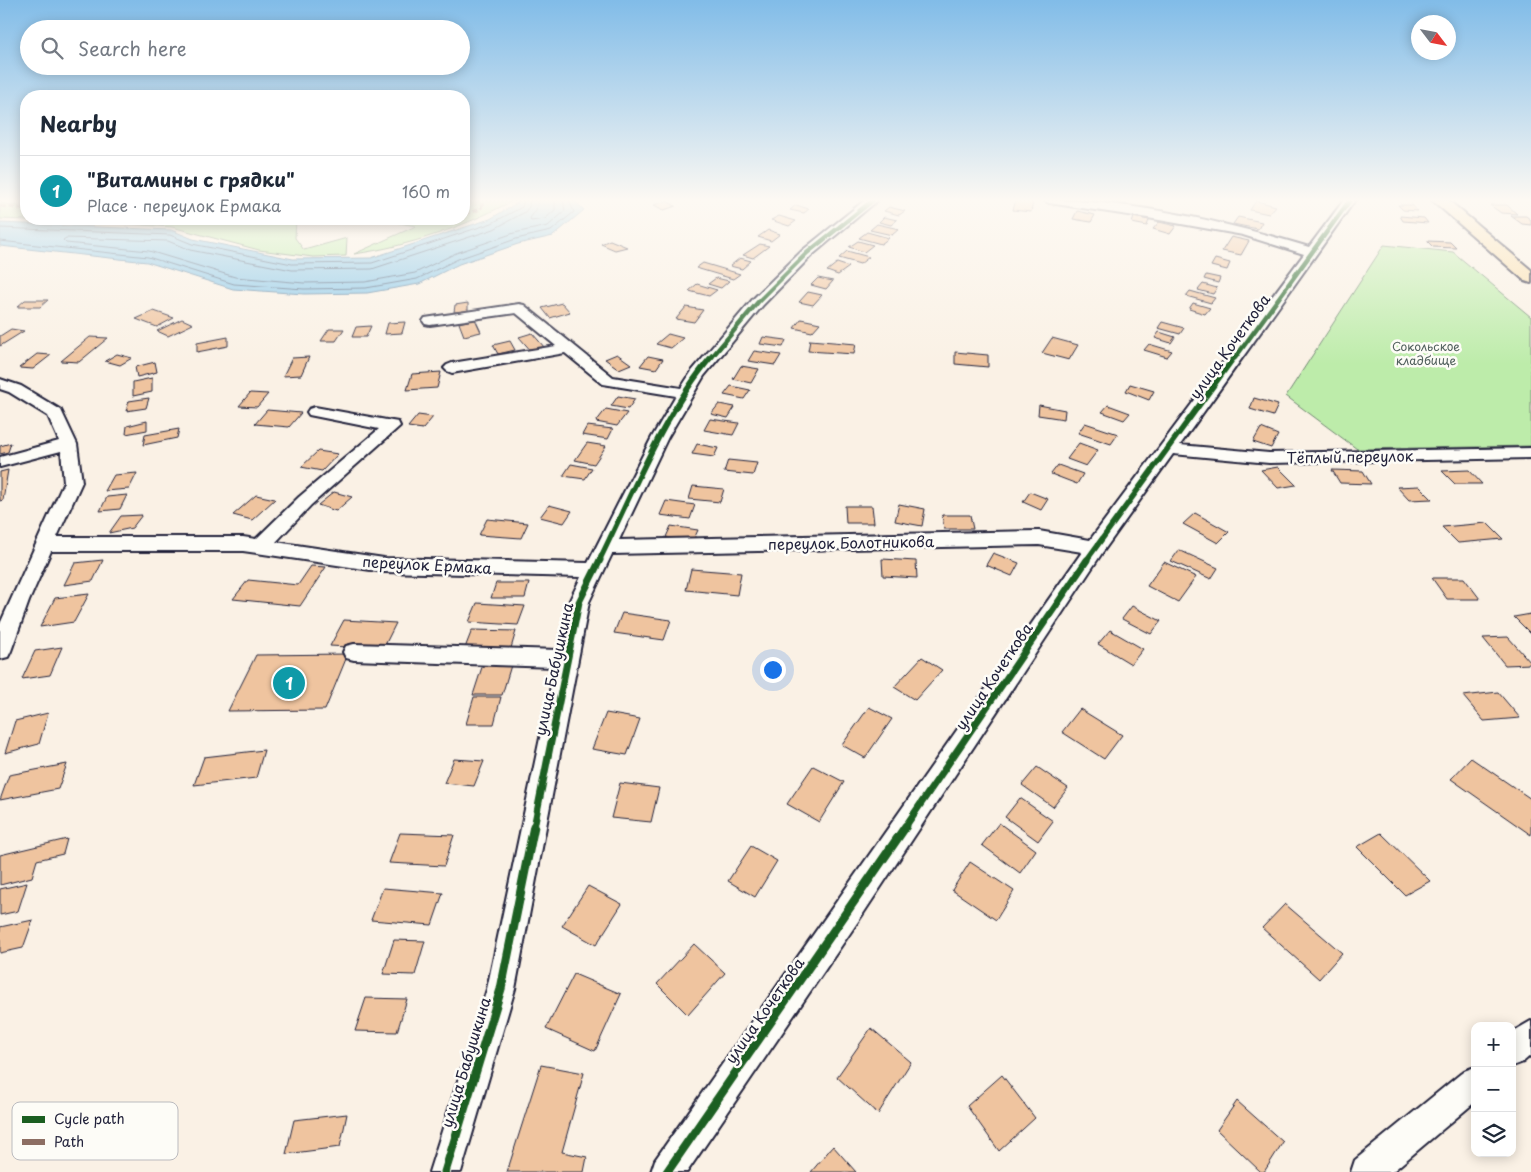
<!DOCTYPE html>
<meta charset="utf-8">
<style>
:root{--surface:#fff;--page:#f2f2f3;--text:#1f2937;--muted:#747a83;--line:#e0e1e3;--accent:#22223b}
body{margin:0;font-family:"Playpen Sans",sans-serif;background:var(--page);color:var(--text)}
.controls{position:absolute;right:15px;bottom:15px;display:grid;overflow:hidden;border-radius:10px;box-shadow:0 2px 12px #0003}
.controls button{width:45px;height:45px;display:grid;place-items:center;padding:0;border:0;border-bottom:1px solid var(--line);background:var(--surface);color:var(--text);font:25px sans-serif}
.compass{position:absolute;left:1411px;top:15px;width:45px;height:45px;border-radius:50%;background:var(--surface);box-shadow:0 2px 12px #0003;rotate:122deg}
.you{position:absolute;left:772px;top:669px;width:18px;height:18px;margin:-12px;border:4px solid #fff;border-radius:50%;background:#1a73e8;box-shadow:0 0 0 8px #1a73e833}
.badge{display:grid;place-items:center;width:32px;height:32px;border-radius:50%;background:var(--accent);color:#fff;font-size:16px;font-weight:700}
.pin{position:absolute;translate:-50% -50%;border:2px solid #fff;box-shadow:0 1px 5px #0006}
.list{margin:0;padding:0;list-style:none}
h2{display:flex;justify-content:space-between;align-items:center;height:65px;margin:0;padding:0 20px;font-size:21px}
h2 small{font-size:16px;font-weight:400;color:var(--muted)}
.list li{display:grid;grid-template-columns:32px 1fr auto;gap:15px;align-items:center;box-sizing:border-box;height:70px;padding:0 20px;border-top:1px solid var(--line)}
.list b{display:block;font-size:19px;white-space:nowrap}
.list p{margin:0;font-size:16px;white-space:nowrap;color:var(--muted)}
.list em{font-size:16px;font-style:normal;color:var(--muted)}
.icon{flex:none;width:28px;height:28px;fill:none;stroke:currentColor;stroke-width:2;stroke-linecap:round;stroke-linejoin:round}
.map{position:relative;flex:none;width:1531px;height:1172px;overflow:hidden}
.search{position:absolute;background:var(--surface);box-shadow:0 2px 12px #0003;left:20px;top:20px;width:450px;height:55px;display:flex;align-items:center;gap:12px;box-sizing:border-box;padding:0 18px;border-radius:28px;color:var(--muted);font-size:19px}
.panel{position:absolute;background:var(--surface);box-shadow:0 2px 12px #0003;left:20px;top:90px;width:450px;height:135px;border-radius:20px}
.map>svg:first-child{display:block}
.green{fill:#bdecaa;stroke:#708772}
.water{fill:#88c7e9;stroke:#5f85a3}
.lines{fill:none;stroke-linecap:round;stroke-linejoin:round}
.shore{stroke:#4b6481;stroke-width:1}
.building{fill:#efc49f;stroke:#22223b}
.minor-casing{stroke:#22223b;stroke-width:4}
.major-casing{stroke:#22223b;stroke-width:4}
.minor{fill:#fdfcf7;fill-rule:evenodd}
.major{fill:#f9deab;fill-rule:evenodd}
.quiet{stroke:#8d6e63;stroke-width:3;stroke-dasharray:6 3;stroke-linecap:butt}
.cycleway-far3-casing{stroke:#fdfcf7;stroke-width:6}
.cycleway-far2-casing{stroke:#fdfcf7;stroke-width:8}
.cycleway-far1-casing{stroke:#fdfcf7;stroke-width:10}
.cycleway-casing{stroke:#fdfcf7;stroke-width:12}
.cycleway-far3{stroke:#1b5e20;stroke-width:4.5}
.cycleway-far2{stroke:#1b5e20;stroke-width:5.5}
.cycleway-far1{stroke:#1b5e20;stroke-width:7}
.cycleway{stroke:#1b5e20;stroke-width:9}
.labels{text-anchor:middle;dominant-baseline:central;stroke-width:5;stroke-linejoin:round;paint-order:stroke}
.far-park-label{font-size:12px;fill:#505f5c;stroke:#fdfcf7}
.street-label{font-size:15px;fill:#22223b;stroke:#fdfcf7}
.key{fill:#fdfcf7;stroke:#bbbbbf;stroke-width:1}
.key-label{font-size:14px;fill:#22223b}
</style>
<div class="map">
<svg width="1531" height="1172" viewBox="0 0 1531 1172">
<rect width="100%" height="100%" fill="#faf1e5"/>
<filter id="ink" filterUnits="userSpaceOnUse"><feTurbulence type="fractalNoise" baseFrequency=".02" numOctaves="2"/><feDisplacementMap in="SourceGraphic" scale="10" xChannelSelector="R" yChannelSelector="G"/><feConvolveMatrix kernelMatrix="1 2 1 2 8 2 1 2 1" color-interpolation-filters="sRGB"/></filter>
<g filter="url(#ink)">
<g class="green">
<path d="M464 200H514C464 227 410 246 354 254L416 226 377 219H464Z"/>
<path d="M0 203 26 207V219H296L295 238 304 250 347 238 346 256 313 257 259 250 172 227 113 223 0 219Z"/>
<path d="M1384 245 1453 252 1531 317V446L1357 449 1286 396Z"/>
</g>
<path class="water" d="M522 200H574L584 210 553 236 518 244 459 264 419 284 367 293 304 294 233 289 147 262 0 246V223L171 230 193 239 293 259 371 258 490 219Z"/>
<g class="lines">
<g class="shore">
<path d="M530 200 529 207 525 212 494 229 372 269 292 270 190 250 168 241 66 238 63 240 66 243 149 251 235 277 304 283 365 282 415 273 456 253 514 233 548 226 565 211 563 200"/>
<path d="M538 200 536 210 530 218 531 221 545 219 555 210V200"/>
<path d="M0 228 170 235 192 244 292 264 372 263 492 223 522 207 524 200"/>
<path d="M0 241 148 257 234 284 304 289 366 288 417 279 458 259 516 239 551 231 574 212 569 200"/>
</g>
</g>
<g class="building">
<path d="M1016 200 1033 202 1031 212 1013 210Z"/>
<path d="M1103 200H1120L1118 205 1102 203Z"/>
<path d="M666 201 676 206 664 210 654 205Z"/>
<path d="M1256 201 1276 206 1269 214 1250 210Z"/>
<path d="M796 205 809 209 804 213 790 210Z"/>
<path d="M1398 205H1412L1417 211 1403 210Z"/>
<path d="M1490 205H1507L1517 214 1501 213Z"/>
<path d="M889 207 905 211 899 215 884 211Z"/>
<path d="M1077 211 1095 215 1091 222 1073 219Z"/>
<path d="M779 216 796 221 789 226 771 220Z"/>
<path d="M1400 216 1424 218 1428 223 1403 221Z"/>
<path d="M1511 216H1526L1531 220V225L1522 224Z"/>
<path d="M884 217 897 220 891 225 879 222Z"/>
<path d="M1134 217 1149 220 1147 226 1132 223Z"/>
<path d="M1238 217 1262 222 1258 229 1233 224Z"/>
<path d="M1159 222 1176 226 1170 234 1153 229Z"/>
<path d="M877 224 899 229 892 235 870 230Z"/>
<path d="M768 230 780 234 771 241 758 237Z"/>
<path d="M867 232 889 238 881 244 859 238Z"/>
<path d="M1231 237 1249 241 1241 255 1222 251Z"/>
<path d="M610 240 627 247 615 250 601 244Z"/>
<path d="M858 241 873 245 864 252 849 247Z"/>
<path d="M1427 241 1450 242 1456 248 1433 247Z"/>
<path d="M760 244 769 246 753 258 743 255Z"/>
<path d="M847 251 869 257 860 264 839 258Z"/>
<path d="M740 258 751 261 742 269 730 266Z"/>
<path d="M1215 259 1230 263 1227 270 1211 266Z"/>
<path d="M703 263 740 274 733 279 696 268Z"/>
<path d="M837 263 849 267 838 275 827 271Z"/>
<path d="M1206 275 1220 278 1218 283 1204 279Z"/>
<path d="M716 278 729 281 721 288 708 284Z"/>
<path d="M818 278 833 281 826 289 811 285Z"/>
<path d="M697 284 717 290 709 296 689 291Z"/>
<path d="M1203 284 1217 288 1213 294 1198 290Z"/>
<path d="M1190 291 1215 298 1211 303 1186 296Z"/>
<path d="M808 292 822 295 813 305 799 302Z"/>
<path d="M25 300H48L40 307H17Z"/>
<path d="M468 303V311L454 312 455 305Z"/>
<path d="M562 303 570 312 550 318 542 308Z"/>
<path d="M1193 303 1210 308 1205 314 1189 309Z"/>
<path d="M686 307 703 310 694 322 676 319Z"/>
<path d="M154 311 174 318 157 327 136 319Z"/>
<path d="M182 319 193 324 168 336 157 331Z"/>
<path d="M475 319 481 332 464 336 459 323Z"/>
<path d="M801 319 820 323 812 332 794 328Z"/>
<path d="M405 322 402 333 385 334 388 323Z"/>
<path d="M1162 322 1184 328 1180 334 1158 328Z"/>
<path d="M371 326 366 337H352L356 327Z"/>
<path d="M11 329 24 331 0 346V336Z"/>
<path d="M329 329H344L336 341H321Z"/>
<path d="M1159 332 1175 337 1171 343 1155 338Z"/>
<path d="M532 333 545 348 532 352 519 337Z"/>
<path d="M668 334 683 338 671 348 656 344Z"/>
<path d="M90 337 108 338 79 362 61 361Z"/>
<path d="M228 337V346L197 352V343Z"/>
<path d="M763 337 786 340 783 347 760 344Z"/>
<path d="M1052 338 1078 345 1069 360 1042 353Z"/>
<path d="M810 340 856 344 854 354 808 351Z"/>
<path d="M510 341 515 350 498 354 493 345Z"/>
<path d="M1149 344 1172 351 1167 357 1144 350Z"/>
<path d="M754 351 781 355 775 365 748 361Z"/>
<path d="M955 352 988 355V367L955 364Z"/>
<path d="M37 354 51 355 33 369 19 368Z"/>
<path d="M117 354 132 358 120 365 105 361Z"/>
<path d="M617 354 631 364 619 369 605 359Z"/>
<path d="M648 356 663 359 656 369 640 366Z"/>
<path d="M309 357 301 375 283 376 292 358Z"/>
<path d="M155 362 157 372 137 377 135 367Z"/>
<path d="M741 366 759 369 751 383 733 379Z"/>
<path d="M441 372 437 388 407 390 412 374Z"/>
<path d="M152 378V392L133 396V382Z"/>
<path d="M1130 384 1154 391 1149 400 1126 391Z"/>
<path d="M731 386 750 390 744 399 724 395Z"/>
<path d="M250 393 268 394 257 407 239 406Z"/>
<path d="M618 396 635 399 628 409 611 406Z"/>
<path d="M149 398 146 408 126 411 129 401Z"/>
<path d="M1254 398 1278 405 1273 416 1250 409Z"/>
<path d="M719 404 735 407 728 418 711 414Z"/>
<path d="M1039 405 1065 410 1064 419 1038 415Z"/>
<path d="M1108 405 1130 413 1124 420 1102 412Z"/>
<path d="M606 409 627 413 617 426 596 422Z"/>
<path d="M267 410 301 413 289 427 255 424Z"/>
<path d="M418 415 433 417 423 429 408 427Z"/>
<path d="M710 419 739 423 733 435 704 430Z"/>
<path d="M147 421V430L126 434 127 426Z"/>
<path d="M1085 423 1118 434 1111 444 1078 433Z"/>
<path d="M587 426 613 429 608 439 582 435Z"/>
<path d="M1261 428 1278 435 1271 448 1253 442Z"/>
<path d="M179 429 177 438 143 445 145 435Z"/>
<path d="M11 443 8 452 0 454V446Z"/>
<path d="M587 443 606 446 594 464 575 460Z"/>
<path d="M1079 443 1098 450 1086 466 1067 459Z"/>
<path d="M697 444 718 448 714 457 692 454Z"/>
<path d="M318 451 338 454 322 471 301 467Z"/>
<path d="M728 460 757 463 753 475 724 472Z"/>
<path d="M571 464 592 468 585 479 563 476Z"/>
<path d="M1058 465 1083 474 1077 484 1051 474Z"/>
<path d="M1278 467 1296 485 1278 488 1261 470Z"/>
<path d="M8 470 3 500 0 501V472Z"/>
<path d="M1332 470 1363 471 1371 484 1340 483Z"/>
<path d="M1469 470 1482 484H1455L1442 471Z"/>
<path d="M137 473 129 489 105 491 114 475Z"/>
<path d="M693 486 724 489 720 502 689 499Z"/>
<path d="M1419 486 1432 499 1409 500 1397 487Z"/>
<path d="M334 492 352 497 336 511 318 505Z"/>
<path d="M1030 492 1048 499 1041 510 1023 502Z"/>
<path d="M127 495 120 509 100 511 107 497Z"/>
<path d="M256 495 275 499 252 520 233 515Z"/>
<path d="M666 501 695 505 690 519 660 515Z"/>
<path d="M899 504 925 509 922 526 895 521Z"/>
<path d="M549 505 572 511 564 523 540 517Z"/>
<path d="M845 506H872L874 523H846Z"/>
<path d="M1195 513 1229 532 1218 543 1183 524Z"/>
<path d="M142 515 132 528 109 533 121 516Z"/>
<path d="M942 515H970L973 529H944Z"/>
<path d="M487 519 528 523 521 538 479 535Z"/>
<path d="M1487 523 1503 539 1458 543 1442 527Z"/>
<path d="M671 526 698 530 693 541 666 537Z"/>
<path d="M1179 550 1218 568 1211 579 1171 561Z"/>
<path d="M993 553 1019 563 1012 576 986 565Z"/>
<path d="M882 559 916 561 917 578 883 576Z"/>
<path d="M103 560 93 581 64 585 75 563Z"/>
<path d="M1164 562 1196 577 1178 602 1147 586Z"/>
<path d="M311 566 326 567 300 606 233 599 248 580 298 585Z"/>
<path d="M691 569 741 573 737 595 686 590Z"/>
<path d="M1432 578H1464L1480 599H1447Z"/>
<path d="M496 583H529L525 598H491Z"/>
<path d="M89 594 74 622 40 627 55 598Z"/>
<path d="M477 603 525 606 518 625 469 622Z"/>
<path d="M1132 606 1161 621 1151 634 1122 619Z"/>
<path d="M622 613 671 620 664 640 614 633Z"/>
<path d="M1531 614V634L1514 617Z"/>
<path d="M344 620 396 623 383 649 330 646Z"/>
<path d="M472 630 516 631 509 655 463 653Z"/>
<path d="M1110 630 1143 649 1131 664 1098 644Z"/>
<path d="M1508 637 1531 663V664L1505 665 1483 638Z"/>
<path d="M62 647 50 675 22 679 35 651Z"/>
<path d="M348 654 325 710 228 711 256 655Z"/>
<path d="M922 657 942 670 915 700 894 687Z"/>
<path d="M484 661 512 662 502 695H473Z"/>
<path d="M1498 692 1520 718 1484 721 1463 696Z"/>
<path d="M474 697H501L494 724H466Z"/>
<path d="M869 707 892 719 865 758 842 745Z"/>
<path d="M1080 709 1122 735 1104 759 1062 732Z"/>
<path d="M48 713 39 744 5 753 15 721Z"/>
<path d="M606 713 640 719 627 755 592 749Z"/>
<path d="M264 750 256 778 194 785 204 757Z"/>
<path d="M1471 758 1531 799V835L1451 779Z"/>
<path d="M454 759 484 761 474 786 444 783Z"/>
<path d="M67 764 58 789 0 800 9 775Z"/>
<path d="M813 766 844 782 819 822 787 804Z"/>
<path d="M1037 767 1068 788 1053 807 1022 785Z"/>
<path d="M620 783 659 788 651 822 611 818Z"/>
<path d="M1020 798 1053 821 1038 841 1005 817Z"/>
<path d="M999 823 1036 850 1020 873 982 845Z"/>
<path d="M400 833 454 835 444 866 389 863Z"/>
<path d="M1381 833 1430 881 1405 895 1357 847Z"/>
<path d="M67 839 63 854 37 860 32 877 0 885V855Z"/>
<path d="M751 846 777 861 755 897 728 881Z"/>
<path d="M970 862 1014 891 996 920 952 890Z"/>
<path d="M27 883 18 911 0 915V889Z"/>
<path d="M588 886 622 904 596 945 562 926Z"/>
<path d="M383 888 443 893 432 925 371 920Z"/>
<path d="M1285 904 1342 953 1319 979 1262 928Z"/>
<path d="M33 920 23 948 0 953V927Z"/>
<path d="M394 940 425 941 415 975 383 974Z"/>
<path d="M694 944 725 973 688 1015 657 984Z"/>
<path d="M574 974 621 994 595 1051 546 1029Z"/>
<path d="M366 998 407 999 397 1032 355 1031Z"/>
<path d="M871 1028 911 1062 878 1114 837 1077Z"/>
<path d="M541 1065 584 1073 562 1152 587 1157 584 1172H507Z"/>
<path d="M1002 1075 1035 1118 999 1151 967 1106Z"/>
<path d="M1237 1101 1283 1142 1264 1172H1261L1217 1130Z"/>
<path d="M347 1114 340 1147 286 1154 294 1120Z"/>
<path d="M833 1146 856 1172H811Z"/>
</g>
<g class="lines">
<defs>
<g id="minor">
<path d="M865 200H878L811 256 763 305 704 376 668 437 619 540 1039 531 1090 540 1304 254 1243 235 1148 218 1049 203 1044 200C1130 200 1226 222 1309 247L1344 200H1355L1180 445 1269 453 1531 448V458L1269 463 1173 454 1102 553 859 920 687 1172H651L655 1160 1082 552 1039 545 612 554 589 602 515 989 461 1172H429L487 989 555 667 354 660 346 658 343 652 346 646 354 644 559 650 569 602 581 577 384 572 243 551H51L29 601 11 651 8 657 0 659V624L64 482 61 451 0 467V457L59 441 48 416 9 392 0 389V379L21 386 61 410 77 444 82 482 57 537H243L256 539 299 497 379 429 309 415 307 412 309 409 315 407 392 421 398 422 400 426 311 505 276 542 384 558 588 563 652 437 676 396 603 384 565 353 452 373 447 371 444 368 447 365 452 363 556 346 516 313 430 325 425 324 423 321 425 318 519 304 524 305 613 377 681 388 692 371 753 299 803 250Z"/>
<path d="M1531 1021V1055L1523 1062 1512 1066V1032Z"/>
<path d="M1475 1067V1102L1392 1172H1351L1355 1160 1464 1071Z"/>
</g>
<path id="major" d="M1432 200H1448L1531 270V283L1525 281Z"/>
</defs>
<use href="#minor" class="minor-casing"/>
<use href="#major" class="major-casing"/>
<use href="#minor" class="minor"/>
<use href="#major" class="major"/>
<g class="quiet">
<path d="M0 206 26 209"/>
<path d="M464 214 481 209 483 200"/>
<path d="M396 219 407 221 444 219"/>
</g>
<defs>
<g id="cycleway-far3">
<path d="M711 358 758 302 807 253 873 200"/>
<path d="M1235 358 1350 200"/>
</g>
<g id="cycleway-far2">
<path d="M599 561C632 494 663 414 712 356"/>
<path d="M1086 561 1235 356"/>
</g>
<g id="cycleway-far1">
<path d="M534 827 579 602 600 560"/>
<path d="M905 827 1087 560"/>
</g>
<g id="cycleway">
<path d="M445 1172 501 989 534 826"/>
<path d="M667 1172 906 826"/>
</g>
</defs>
<use href="#cycleway-far3" class="cycleway-far3-casing"/>
<use href="#cycleway-far2" class="cycleway-far2-casing"/>
<use href="#cycleway-far1" class="cycleway-far1-casing"/>
<use href="#cycleway" class="cycleway-casing"/>
<use href="#cycleway-far3" class="cycleway-far3"/>
<use href="#cycleway-far2" class="cycleway-far2"/>
<use href="#cycleway-far1" class="cycleway-far1"/>
<use href="#cycleway" class="cycleway"/>
</g>
</g>
<linearGradient id="sky" x2="0" y2="1"><stop stop-color="#81bce8"/><stop offset="0.55" stop-color="#fdf9f3"/><stop offset="1" stop-color="#fdf9f3" stop-opacity="0"/></linearGradient>
<rect width="1531" height="364" fill="url(#sky)"/>
<g class="labels">
<g class="far-park-label">
<text x="1426" y="346">Сокольское<tspan x="1426" dy="14">кладбище</tspan></text>
</g>
<g class="street-label">
<text transform="translate(1229 346) rotate(-54)">улица Кочеткова</text>
<text transform="translate(1350 456) rotate(-1)">Тёплый переулок</text>
<text transform="translate(851 542) rotate(-1)">переулок Болотникова</text>
<text transform="translate(427 564) rotate(3)">переулок Ермака</text>
<text transform="translate(553 669) rotate(-78)">улица Бабушкина</text>
<text transform="translate(993 676) rotate(-56)">улица Кочеткова</text>
<text transform="translate(764 1010) rotate(-55)">улица Кочеткова</text>
<text transform="translate(465 1062) rotate(-73)">улица Бабушкина</text>
</g>
</g>
<rect x="12" y="1102" width="166" height="58" rx="8" class="key"/>
<rect x="22" y="1116" width="23" height="7" fill="#1b5e20"/>
<rect x="22" y="1139" width="23" height="6" fill="#8d6e63"/>
<g class="key-label">
<text x="54" y="1124">Cycle path</text>
<text x="54" y="1147">Path</text>
</g>
</svg>
<div class="controls">
<button>+</button>
<button>−</button>
<button><svg class="icon" aria-label="layers" viewBox="0 0 24 24"><path d="M12 4l9 5-9 5-9-5zM3 14l9 5 9-5"/></svg></button>
</div>
<svg class="compass" viewBox="-18 -18 36 36"><path d="M0-13l5 13h-10z" fill="#e53935"/><path d="M0 13l5-13h-10z" fill="#747a83"/></svg>
<div class="you"></div>
<div class="pin badge" style="left:289px;top:683px;background:#0f9aa8">1</div>
<div class="search"><svg class="icon" aria-label="search" viewBox="0 0 24 24"><circle cx="10" cy="10" r="6"/><path d="M15 15l6 6"/></svg>Search here</div>
<section class="panel">
<h2>Nearby<small></small></h2>
<ul class="list">
<li><span class="badge" style="background:#0f9aa8">1</span><div><b>&quot;Витамины с грядки&quot;</b><p>Place · переулок Ермака</p></div><em>160 m</em></li>
</ul>
</section>
</div>
